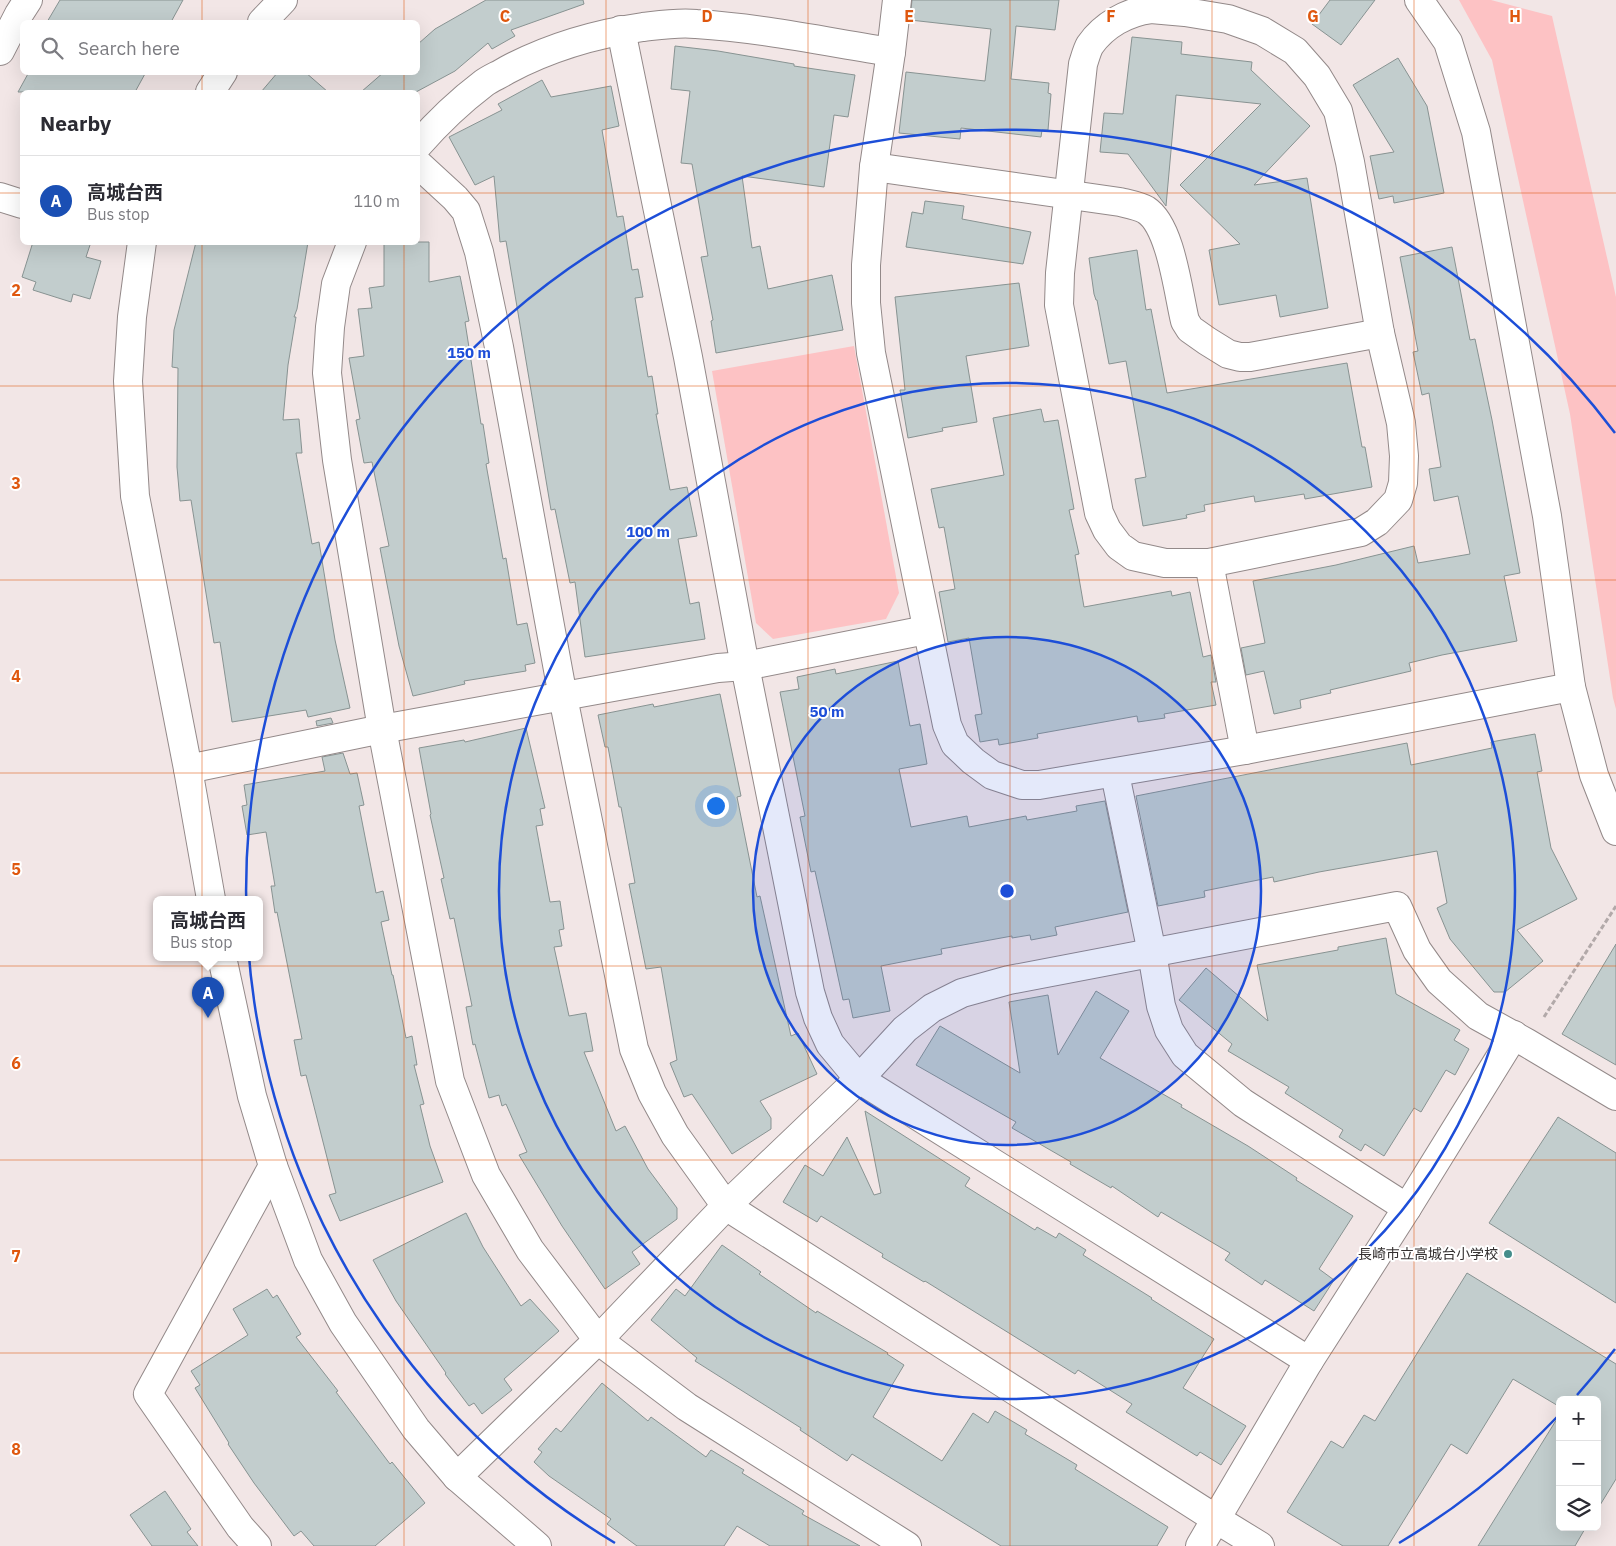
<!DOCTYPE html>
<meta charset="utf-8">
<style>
:root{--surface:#fff;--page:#f7f7f7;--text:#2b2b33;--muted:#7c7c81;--line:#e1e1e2;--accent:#458d8b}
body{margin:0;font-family:"IBM Plex Sans","Noto Sans JP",sans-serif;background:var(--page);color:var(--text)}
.controls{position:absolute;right:15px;bottom:15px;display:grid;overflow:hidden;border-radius:8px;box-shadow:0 5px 20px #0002}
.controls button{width:45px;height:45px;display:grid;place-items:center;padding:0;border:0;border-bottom:1px solid var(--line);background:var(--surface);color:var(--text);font:25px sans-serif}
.you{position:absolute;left:715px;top:805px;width:18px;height:18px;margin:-12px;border:4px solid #fff;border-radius:50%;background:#1a73e8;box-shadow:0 0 0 8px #1a73e833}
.badge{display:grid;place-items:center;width:32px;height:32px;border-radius:50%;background:var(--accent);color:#fff;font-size:16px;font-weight:700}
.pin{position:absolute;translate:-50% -41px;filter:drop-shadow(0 1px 2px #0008)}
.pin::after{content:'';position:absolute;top:26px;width:18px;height:15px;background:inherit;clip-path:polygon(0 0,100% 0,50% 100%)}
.popup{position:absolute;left:153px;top:896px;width:110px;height:65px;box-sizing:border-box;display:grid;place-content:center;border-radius:8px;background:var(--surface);filter:drop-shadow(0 1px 4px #0005);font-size:16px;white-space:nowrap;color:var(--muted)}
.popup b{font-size:19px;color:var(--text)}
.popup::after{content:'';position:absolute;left:50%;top:100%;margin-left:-10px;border:10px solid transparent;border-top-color:var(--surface)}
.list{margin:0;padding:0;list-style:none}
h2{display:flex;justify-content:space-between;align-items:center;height:65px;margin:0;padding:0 20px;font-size:21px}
h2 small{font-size:16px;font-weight:400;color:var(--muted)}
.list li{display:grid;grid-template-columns:32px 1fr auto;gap:15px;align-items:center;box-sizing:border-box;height:90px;padding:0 20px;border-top:1px solid var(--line)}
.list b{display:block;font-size:19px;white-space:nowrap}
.list p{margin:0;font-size:16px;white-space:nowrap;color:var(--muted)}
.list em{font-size:16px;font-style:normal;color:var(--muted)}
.icon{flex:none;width:28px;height:28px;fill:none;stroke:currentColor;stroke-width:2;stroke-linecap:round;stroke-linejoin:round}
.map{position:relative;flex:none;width:1616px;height:1546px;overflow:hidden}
.search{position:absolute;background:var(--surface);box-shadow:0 5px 20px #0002;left:20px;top:20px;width:400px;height:55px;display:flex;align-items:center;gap:12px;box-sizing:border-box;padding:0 18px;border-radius:8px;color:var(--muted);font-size:19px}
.panel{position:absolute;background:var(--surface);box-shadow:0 5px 20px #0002;left:20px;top:90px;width:400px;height:155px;border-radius:8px}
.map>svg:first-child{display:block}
.green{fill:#fdc2c4}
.building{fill:#c2cdcd;stroke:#889392}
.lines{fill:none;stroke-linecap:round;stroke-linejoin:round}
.minor-casing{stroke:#938989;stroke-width:30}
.tertiary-casing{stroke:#938989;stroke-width:30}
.path{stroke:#b2a9a9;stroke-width:3;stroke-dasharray:5 2.5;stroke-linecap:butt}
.minor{stroke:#fff;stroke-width:28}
.tertiary{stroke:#fff;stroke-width:28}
.grid{fill:none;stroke:#df570e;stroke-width:1;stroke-opacity:0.55}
.ring{fill:none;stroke:#1d4ed8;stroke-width:2.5}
.poi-dot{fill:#458d8b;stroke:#fff;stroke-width:2}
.labels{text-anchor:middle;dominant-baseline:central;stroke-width:4;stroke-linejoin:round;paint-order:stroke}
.poi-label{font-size:14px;fill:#343030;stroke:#fff;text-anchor:end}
.grid-label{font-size:16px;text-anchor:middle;font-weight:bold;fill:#df570e;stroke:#fff;stroke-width:4;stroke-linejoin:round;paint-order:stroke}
.centre{fill:#1d4ed8;stroke:#fff;stroke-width:2.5}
.ring-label{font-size:15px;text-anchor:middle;font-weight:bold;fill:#1d4ed8;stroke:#fff;stroke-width:4;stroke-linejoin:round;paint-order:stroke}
</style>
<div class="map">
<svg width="1616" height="1546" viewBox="0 0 1616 1546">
<rect width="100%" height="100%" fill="#f2e6e6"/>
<g class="green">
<path d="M1459 0H1491L1552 16 1616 297V709L1613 698 1570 414 1492 60Z"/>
<path d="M854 346 899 593 886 619 773 639 756 623 712 371Z"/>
</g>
<g class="building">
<path d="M60 0H183L171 22H47Z"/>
<path d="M486 0H583L584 4 511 30 515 36 492 49 488 43 455 71 416 92H361L384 72H418V44L435 29Z"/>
<path d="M912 0H1059L1055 30 1016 26 1011 79 1049 83 1048 93 1051 94 1048 130H1042L1041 137 961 128 960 139 899 133 906 72 985 81 991 29 910 20Z"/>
<path d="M1330 0H1375L1341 45 1312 24Z"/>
<path d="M1132 37 1182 42 1181 54 1252 62 1251 70 1310 126 1254 185 1307 178 1328 308 1280 317 1276 295 1219 305 1209 250 1240 244 1180 185 1261 104 1176 95 1166 206 1128 154 1100 152 1104 113 1123 114Z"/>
<path d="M675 46 718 51 794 64V66L855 75 848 117 834 115 824 187 742 176 752 248 760 246 768 289 832 275 843 330 716 353 711 321 713 320 701 257 708 256 692 164 681 163 690 91 671 89Z"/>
<path d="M1398 58 1427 106 1444 193 1394 203 1393 196 1379 199 1370 156 1394 152 1353 85Z"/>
<path d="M29 72H146L135 92H18Z"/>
<path d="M278 72H305L328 92H261Z"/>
<path d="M542 80 551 97 611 86 619 126 602 130 617 217 623 216 632 270 638 269 643 297 635 298 648 377 652 376 658 414H656L670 490 687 487 697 536 678 539 690 604 699 602 705 639 585 657 575 582 570 583 555 509 551 510 506 241 500 242 494 176 475 185 449 137 502 110 498 104Z"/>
<path d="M925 201 964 206 962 219 1031 232 1023 264 906 247 912 212 923 214Z"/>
<path d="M33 242H91L86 257 101 261 90 299 73 294 71 302 33 290 36 282 22 277Z"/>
<path d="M196 242H308L297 309 294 317H296L288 365 283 420 299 419 302 453H296L312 544 319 542 335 640 350 708 308 717 306 710 232 722 220 642 214 643 191 500 180 501 177 467 178 368 172 367 174 330Z"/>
<path d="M384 242H429V282L460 276 469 321 465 322 481 424H483L489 463 486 464 503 559 506 558 517 625 527 623 535 663 525 665 526 671 464 681 465 684 413 696 399 646 380 548 389 546 372 462 364 463 356 420 360 419 349 358 364 356 358 309 372 308 369 288 384 286Z"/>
<path d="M1452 247 1470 340 1475 339 1492 420 1520 573 1504 576 1517 641 1442 655 1409 663 1411 671 1330 690 1331 693 1300 700 1301 708 1274 714 1264 671 1246 675 1241 648 1265 643 1253 581 1336 565 1414 546 1418 563 1470 554 1458 496 1434 501 1429 469 1441 467 1429 393 1422 395 1413 352 1418 351 1400 257Z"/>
<path d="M1137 250 1146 310 1151 309 1167 393 1347 363 1362 447H1365L1372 487 1305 499 1304 494 1255 502 1254 496 1204 505 1205 511 1186 515 1187 518 1143 526 1135 479 1146 477 1126 361 1109 364 1097 300H1096L1094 294 1089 258Z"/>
<path d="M1019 283 1029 346 966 356 977 422 942 428 943 431 908 438 900 390H905L895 297Z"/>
<path d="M1041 409 1044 422 1058 420 1074 509 1069 510 1079 554 1075 555 1084 607 1171 591 1172 596 1190 592 1203 657 1211 655 1216 682H1211L1216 705 1164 714 1165 718 1138 722 1137 716 1037 734 1038 738 999 745 998 739 980 742 975 715 982 714 969 638 948 642 939 592 955 589 944 527 939 528 931 489 1004 475 993 418Z"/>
<path d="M898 661 910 726 920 724 927 764 899 769 911 827 967 816 969 827 1026 816 1027 820 1077 811 1076 806 1105 801 1128 912 1055 927 1057 935 1031 940 1030 935 1012 938V936L941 949 942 954 881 966 890 1011 853 1018 849 999 843 1000 815 871 811 872 800 817 805 816 780 692 799 689 797 677 835 669 836 674Z"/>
<path d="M720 694 741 796 737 797 757 897 760 896 791 1036 798 1033 817 1074 760 1101 771 1118V1129L732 1154 692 1094 684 1097 670 1063 677 1060 661 967 646 969 629 884 635 883 621 807H619L608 747H605L598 715 653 704 654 707Z"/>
<path d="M331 718 333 723 317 726 316 721Z"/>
<path d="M526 728 545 808 540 809 543 825 536 826 550 902 560 901 564 929 559 930 562 946 554 947 569 1016 586 1013 593 1051 584 1052 616 1131 625 1126 648 1169 677 1208V1219L632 1252 640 1264 605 1289 562 1226 519 1155 527 1152 506 1104 502 1106 499 1095 489 1098 475 1044 473 1045 466 1007 472 1006 454 918 450 919 441 879 444 878 430 815 431 814 419 748 464 740 465 742Z"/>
<path d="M1535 734 1542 771 1537 772 1551 848 1577 899 1517 930 1543 961 1505 992H1494L1450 939 1437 908 1447 903 1437 851 1319 872 1274 882 1273 877 1204 891 1205 897 1158 906 1136 796 1407 743 1411 765 1492 748 1491 742Z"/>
<path d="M343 753 350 774 357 773 364 805 359 806 376 893 383 891 389 920 381 922 392 975H393L406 1038 412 1036 417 1065H414L424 1104 420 1105 430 1146 443 1182 340 1221 329 1195 336 1193 306 1075 301 1076 294 1040 302 1039 277 912 275 913 271 886H275L266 832 247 835 242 806 247 805 244 785 325 771 322 757Z"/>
<path d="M1386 938 1396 994 1460 1030 1454 1040 1469 1049 1455 1075 1446 1070 1421 1112 1414 1108 1384 1156 1365 1144 1361 1151 1339 1137 1343 1130 1285 1093 1289 1087 1228 1051 1232 1044 1179 1000 1206 968 1268 1021 1257 965 1338 950V947Z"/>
<path d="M1616 944V1065L1562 1034Z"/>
<path d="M1096 991 1129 1011 1100 1058 1182 1105 1181 1107 1248 1146 1297 1178 1296 1180 1353 1216 1319 1269 1334 1280 1314 1311 1265 1280 1262 1285 1225 1260 1230 1253 1161 1212 1158 1217 1112 1186 1111 1188 1070 1164 1071 1162 1012 1128 1016 1122 916 1065 940 1026 1020 1073 1009 1002 1048 995 1058 1055Z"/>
<path d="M865 1111 970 1178 965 1186 1035 1230 1037 1227 1056 1238 1059 1233 1086 1250 1083 1255 1152 1298 1151 1299 1214 1339 1183 1388 1246 1426 1221 1465 1200 1452 1197 1456 1126 1412 1132 1404 1078 1370 1075 1374 925 1281 924 1282 882 1257 883 1254 821 1216 817 1222 783 1202 805 1165 823 1176 847 1137 874 1195 881 1193Z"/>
<path d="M1558 1117 1616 1153V1303L1489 1223Z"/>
<path d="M466 1213 483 1247 521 1306 530 1299 559 1331 504 1379 512 1390 482 1414 474 1403 469 1406 445 1374 446 1373 396 1301 373 1260Z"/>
<path d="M722 1245 761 1272 759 1274 816 1313 817 1311 888 1353 887 1354 904 1365 873 1417 942 1461 973 1413 988 1423 995 1411 1027 1430 1025 1434 1077 1465 1075 1469 1168 1527 1157 1546H1001L852 1454 847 1461 800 1430 801 1428 695 1361 697 1358 651 1320 676 1289 685 1296Z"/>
<path d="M1467 1273 1616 1364V1479L1597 1510V1400H1560V1407L1513 1379 1467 1454 1451 1444 1388 1546H1343L1287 1512 1331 1441 1343 1448 1364 1415 1375 1421Z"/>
<path d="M267 1289 273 1298 277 1295 301 1334 296 1337 338 1391 336 1392 390 1464 392 1462 425 1503 375 1546H314L301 1531 294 1536 254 1483 228 1444 229 1443 195 1388 200 1385 191 1371 248 1335 233 1309Z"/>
<path d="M602 1383 648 1421 651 1417 706 1457 711 1450 744 1470 742 1473 804 1511 802 1514 860 1546H770L737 1526 724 1546H637L607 1524 611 1519 549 1476 534 1462 542 1452 538 1449 556 1428 561 1432Z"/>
<path d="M1560 1414V1527H1586L1575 1546H1478Z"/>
<path d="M165 1491 191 1529 187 1532 198 1546H152L130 1515Z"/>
</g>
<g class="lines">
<defs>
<g id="minor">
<path d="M897 0 891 52 874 167 866 265V303L871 353 947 725 955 744 973 761 992 775 1022 785H1039L1245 750 1571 687"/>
<path d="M1151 9 1185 12 1228 19 1262 31 1295 51 1317 76 1338 111 1350 162 1380 333 1401 423 1404 456 1403 483 1398 500 1377 522 1361 532 1209 563H1165L1133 556 1119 546 1107 530 1099 513 1059 305 1060 273 1083 64C1085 58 1087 50 1090 45 1104 25 1127 12 1151 9Z"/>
<path d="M621 30 688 357 745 666 810 992 818 1018 830 1044 859 1079 1309 1361"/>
<path d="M0 51 19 14 28 0"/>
<path d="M418 145C438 122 459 102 484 83 491 78 499 75 507 70 550 47 595 34 643 27 660 25 679 22 696 24 762 28 827 42 891 52"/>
<path d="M418 164 455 198 466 211 479 252 499 347 563 697 634 1049 652 1093 675 1135 726 1206 1216 1519 1260 1546"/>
<path d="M874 167 1120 202C1128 204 1139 206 1146 210 1171 226 1178 292 1185 321L1190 329 1207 341 1228 354 1240 357H1250L1380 333"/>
<path d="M0 197 22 204"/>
<path d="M352 242 336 284 330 327 327 373 337 460 382 729 450 1081 486 1175 530 1250 598 1340 687 1407 907 1546"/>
<path d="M1209 563 1245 750"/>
<path d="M188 769 382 729 718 668 745 666 926 630"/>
<path d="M1115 774 1152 953 1161 1006 1169 1030 1185 1055 1243 1103 1407 1208"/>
<path d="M457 1477 598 1340 726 1206 859 1079 905 1029 932 1008 962 993 1009 980 1397 906 1417 950 1439 981 1478 1016 1527 1043 1616 1096"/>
<path d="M257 1546 240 1527 148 1394 273 1166"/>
<path d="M1200 1546 1309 1361 1407 1208 1514 1035"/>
</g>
<g id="tertiary">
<path d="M1419 0 1448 42 1476 132 1547 516 1571 687 1594 775 1616 831"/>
<path d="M262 22 283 0"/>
<path d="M210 92 223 72"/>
<path d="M142 242 132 317 128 381 135 496 188 769 211 899"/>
<path d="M222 957 252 1096 273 1166 308 1260 343 1323 416 1429 457 1477 537 1546"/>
</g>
</defs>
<use href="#minor" class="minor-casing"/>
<use href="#tertiary" class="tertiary-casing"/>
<path class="path" d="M1544 1017 1616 906"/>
<use href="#minor" class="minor"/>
<use href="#tertiary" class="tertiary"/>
</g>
<path class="grid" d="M202 0V22M404 0V22M606 0V1546M808 0V1546M1010 0V1546M1212 0V1546M1414 0V1546M202 72V92M404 72V92M0 193H22M418 193H1616M202 242V1546M404 242V1546M0 386H1616M0 580H1616M0 773H1616M0 966H1616M0 1160H1616M0 1353H1616"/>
<circle cx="1007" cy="891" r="254" fill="#1d4ed8" fill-opacity=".12"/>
<g class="ring">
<circle cx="1007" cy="891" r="254"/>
<circle cx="1007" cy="891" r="508"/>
<path d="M1615 1349A761 761 0 0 1 1577 1395M1559 1415A761 761 0 0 1 1399 1543M615 1543A761 761 0 1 1 1615 433"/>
</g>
<circle class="poi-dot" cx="1508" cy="1254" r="5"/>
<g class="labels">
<g class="poi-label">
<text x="1498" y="1254">長崎市立高城台小学校</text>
</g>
</g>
<g class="grid-label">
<text x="505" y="22">C</text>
<text x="707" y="22">D</text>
<text x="909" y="22">E</text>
<text x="1111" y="22">F</text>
<text x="1313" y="22">G</text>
<text x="1515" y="22">H</text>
<text x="16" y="296">2</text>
<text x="16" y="489">3</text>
<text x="16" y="682">4</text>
<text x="16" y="875">5</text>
<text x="16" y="1069">6</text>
<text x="16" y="1262">7</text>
<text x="16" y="1455">8</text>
</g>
<circle cx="1007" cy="891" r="8" class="centre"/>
<g class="ring-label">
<text x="469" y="358">150 m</text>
<text x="648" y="537">100 m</text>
<text x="827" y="717">50 m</text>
</g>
</svg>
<div class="controls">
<button>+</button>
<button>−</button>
<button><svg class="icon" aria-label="layers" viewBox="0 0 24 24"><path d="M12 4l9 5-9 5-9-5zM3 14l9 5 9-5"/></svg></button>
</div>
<div class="you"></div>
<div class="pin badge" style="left:208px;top:1018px;background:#1a4fb4">A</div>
<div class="popup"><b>高城台西</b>Bus stop</div>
<div class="search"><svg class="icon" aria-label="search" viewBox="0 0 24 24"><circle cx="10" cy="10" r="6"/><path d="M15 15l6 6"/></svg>Search here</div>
<section class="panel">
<h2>Nearby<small></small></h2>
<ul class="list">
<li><span class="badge" style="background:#1a4fb4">A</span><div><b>高城台西</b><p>Bus stop</p></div><em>110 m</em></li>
</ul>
</section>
</div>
